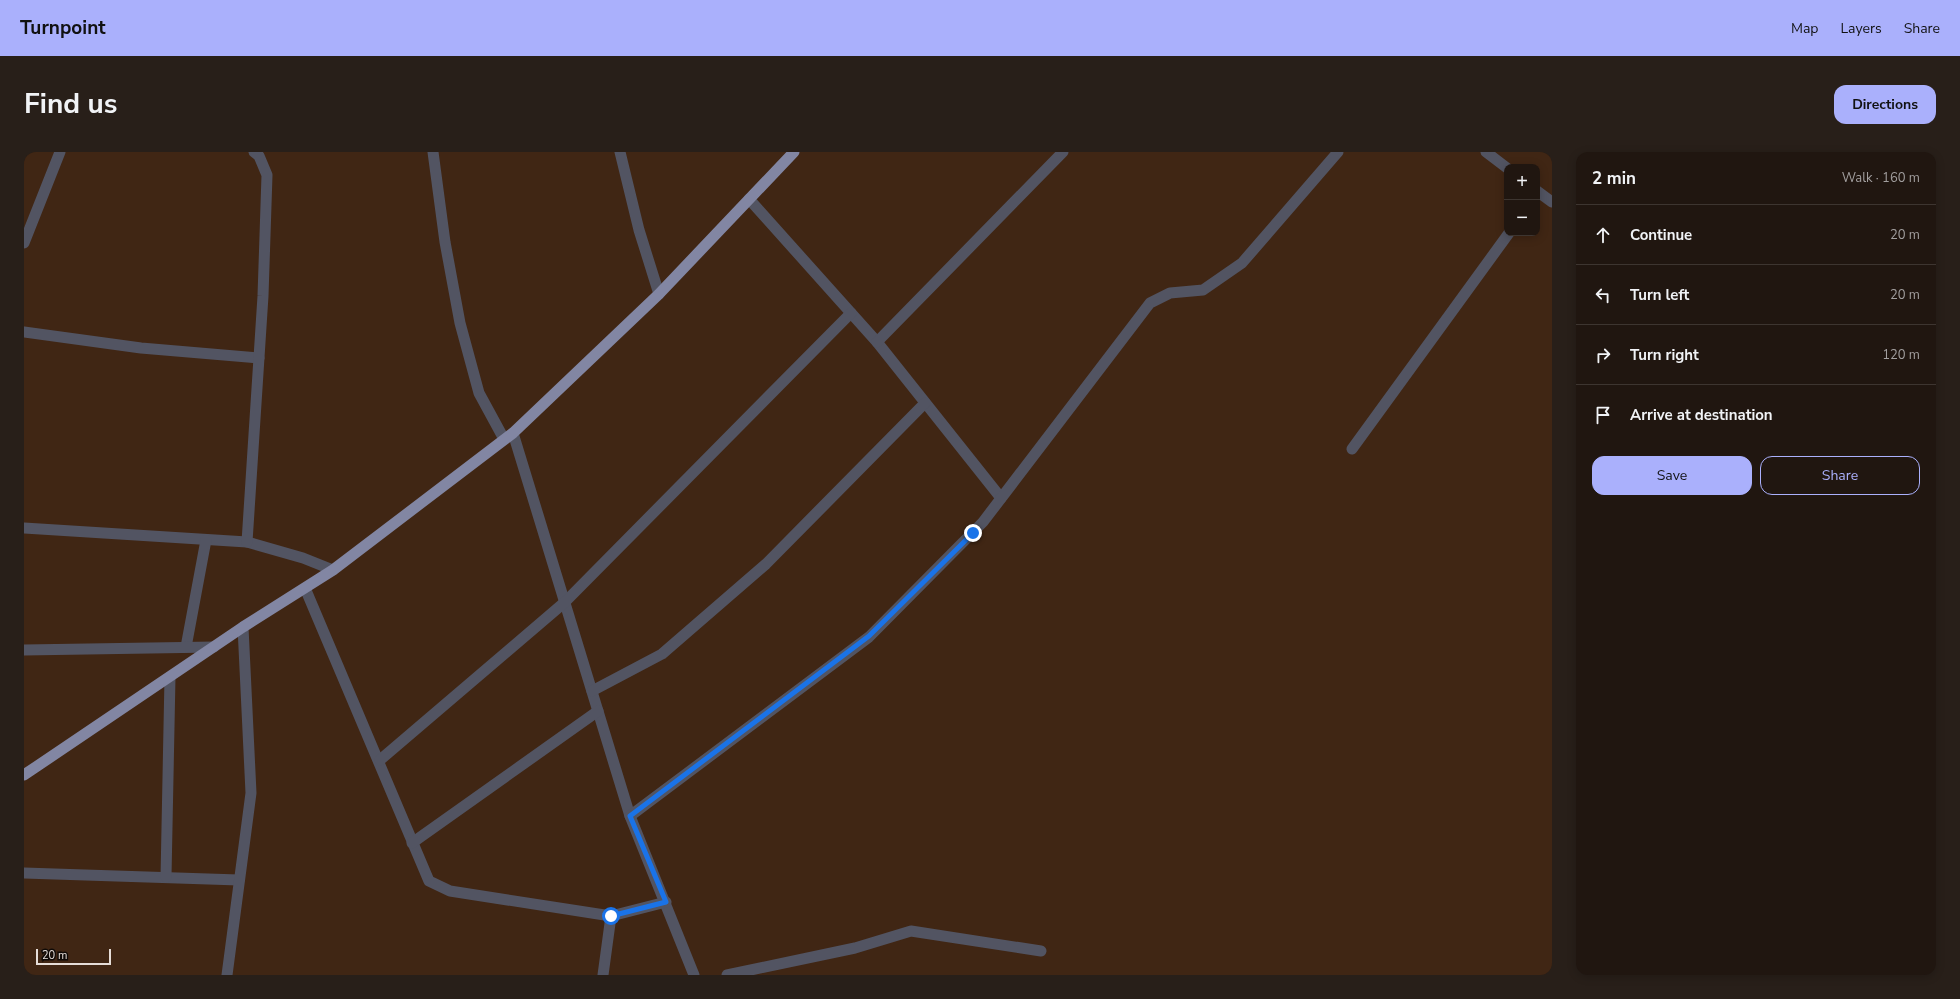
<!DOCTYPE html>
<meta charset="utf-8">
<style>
:root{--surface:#201610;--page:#281f19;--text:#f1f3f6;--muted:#a29f9f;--line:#3d3530;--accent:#aab0fc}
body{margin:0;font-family:"Nunito Sans",sans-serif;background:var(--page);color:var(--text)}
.controls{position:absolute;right:12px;top:12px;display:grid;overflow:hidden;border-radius:8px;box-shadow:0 2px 10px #0003}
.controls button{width:36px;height:36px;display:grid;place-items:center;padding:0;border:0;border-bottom:1px solid var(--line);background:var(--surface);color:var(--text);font:20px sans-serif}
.scale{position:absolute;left:12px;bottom:10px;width:75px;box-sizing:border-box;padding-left:4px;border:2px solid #e6ddd8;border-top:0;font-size:11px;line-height:14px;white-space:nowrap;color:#e6ddd8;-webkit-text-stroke:3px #0f0a07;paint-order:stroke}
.stop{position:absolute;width:12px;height:12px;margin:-9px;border:3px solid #1a73e8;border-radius:50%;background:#fff}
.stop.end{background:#1a73e8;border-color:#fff;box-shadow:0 1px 4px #0008}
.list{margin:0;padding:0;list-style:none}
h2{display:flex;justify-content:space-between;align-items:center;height:52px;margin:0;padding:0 16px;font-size:17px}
h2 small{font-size:13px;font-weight:400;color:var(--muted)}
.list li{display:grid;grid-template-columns:26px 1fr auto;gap:12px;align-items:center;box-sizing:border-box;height:60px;padding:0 16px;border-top:1px solid var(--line)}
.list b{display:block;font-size:15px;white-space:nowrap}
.list em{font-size:13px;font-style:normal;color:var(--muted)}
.actions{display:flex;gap:8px;padding:12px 16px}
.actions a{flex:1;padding:9px 0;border:1px solid var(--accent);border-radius:12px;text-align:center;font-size:14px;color:var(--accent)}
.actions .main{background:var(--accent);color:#111}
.icon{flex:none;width:22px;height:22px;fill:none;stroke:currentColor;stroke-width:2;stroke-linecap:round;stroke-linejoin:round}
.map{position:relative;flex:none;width:1528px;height:823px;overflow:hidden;border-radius:12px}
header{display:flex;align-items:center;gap:24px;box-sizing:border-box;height:56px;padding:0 20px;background:var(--accent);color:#111}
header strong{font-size:19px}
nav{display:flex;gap:22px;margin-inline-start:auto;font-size:14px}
.intro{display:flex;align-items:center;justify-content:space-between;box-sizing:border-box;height:96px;padding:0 24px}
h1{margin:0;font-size:28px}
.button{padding:10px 18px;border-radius:12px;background:var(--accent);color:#111;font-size:14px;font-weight:700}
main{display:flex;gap:24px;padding:0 24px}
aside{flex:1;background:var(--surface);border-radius:12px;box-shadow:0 2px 10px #0003}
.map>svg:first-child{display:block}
.green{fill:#402614;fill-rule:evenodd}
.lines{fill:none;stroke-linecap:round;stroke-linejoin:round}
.minor{stroke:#525462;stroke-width:11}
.primary{stroke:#8286a3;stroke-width:11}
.route{stroke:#1a73e8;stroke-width:5}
</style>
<header>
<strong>Turnpoint</strong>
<nav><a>Map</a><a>Layers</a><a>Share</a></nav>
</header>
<div class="intro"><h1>Find us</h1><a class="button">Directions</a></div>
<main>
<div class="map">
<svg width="1528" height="823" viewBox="0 0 1528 823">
<rect width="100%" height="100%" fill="#2b1e16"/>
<path class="green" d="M0 0H1528V823H0ZM1483 15H1513V81H1483Z"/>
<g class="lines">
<g class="minor">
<path d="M409 0 421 90 436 171 455 241 480 287"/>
<path d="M596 0 615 78 635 142"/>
<path d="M1462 0 1483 16"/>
<path d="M1513 39 1528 50"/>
<path d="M725 47 853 190 977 346"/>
<path d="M0 91 36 0"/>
<path d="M0 180 117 196 235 206"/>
<path d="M853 190 1039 0"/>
<path d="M489 281 606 664 670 823"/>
<path d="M1328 297 1485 81"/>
<path d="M0 376 223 390 279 406 309 418"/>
<path d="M223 390 239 144 243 23 235 4 230 0"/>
<path d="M281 436 405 729 426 739 587 764 642 750"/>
<path d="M162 495 182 388"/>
<path d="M0 498 190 495"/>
<path d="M568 539 638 502 742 412 901 251"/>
<path d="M356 608 541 450 827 161"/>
<path d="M606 664 845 485 959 370 1126 151 1146 141 1179 138 1218 111 1314 0"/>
<path d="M388 691 574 559"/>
<path d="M0 721 215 728"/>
<path d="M142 725 146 525"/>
<path d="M203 823 227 641 219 475"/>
<path d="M579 823 587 764"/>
<path d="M703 823 831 796 887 779 1017 799"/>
</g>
<path class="primary" d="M0 623 219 475 309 418 489 281 635 142 770 0"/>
</g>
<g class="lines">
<path class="route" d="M587 764 642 750 606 664 845 484 949 381"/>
</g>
</svg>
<div class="controls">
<button>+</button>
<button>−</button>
</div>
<div class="scale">20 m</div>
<div class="stop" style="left:587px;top:764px"></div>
<div class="stop end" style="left:949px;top:381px"></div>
</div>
<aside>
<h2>2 min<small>Walk · 160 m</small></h2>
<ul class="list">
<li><svg class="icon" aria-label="ahead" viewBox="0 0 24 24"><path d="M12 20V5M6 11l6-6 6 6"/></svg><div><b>Continue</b></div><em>20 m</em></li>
<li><svg class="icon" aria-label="left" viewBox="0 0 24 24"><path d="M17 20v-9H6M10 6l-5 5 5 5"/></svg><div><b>Turn left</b></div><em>20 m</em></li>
<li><svg class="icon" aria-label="right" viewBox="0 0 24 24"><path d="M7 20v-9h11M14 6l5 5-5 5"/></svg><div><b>Turn right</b></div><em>120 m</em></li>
<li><svg class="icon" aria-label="arrive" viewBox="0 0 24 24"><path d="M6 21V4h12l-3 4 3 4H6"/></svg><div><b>Arrive at destination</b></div></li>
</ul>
<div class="actions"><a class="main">Save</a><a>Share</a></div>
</aside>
</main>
